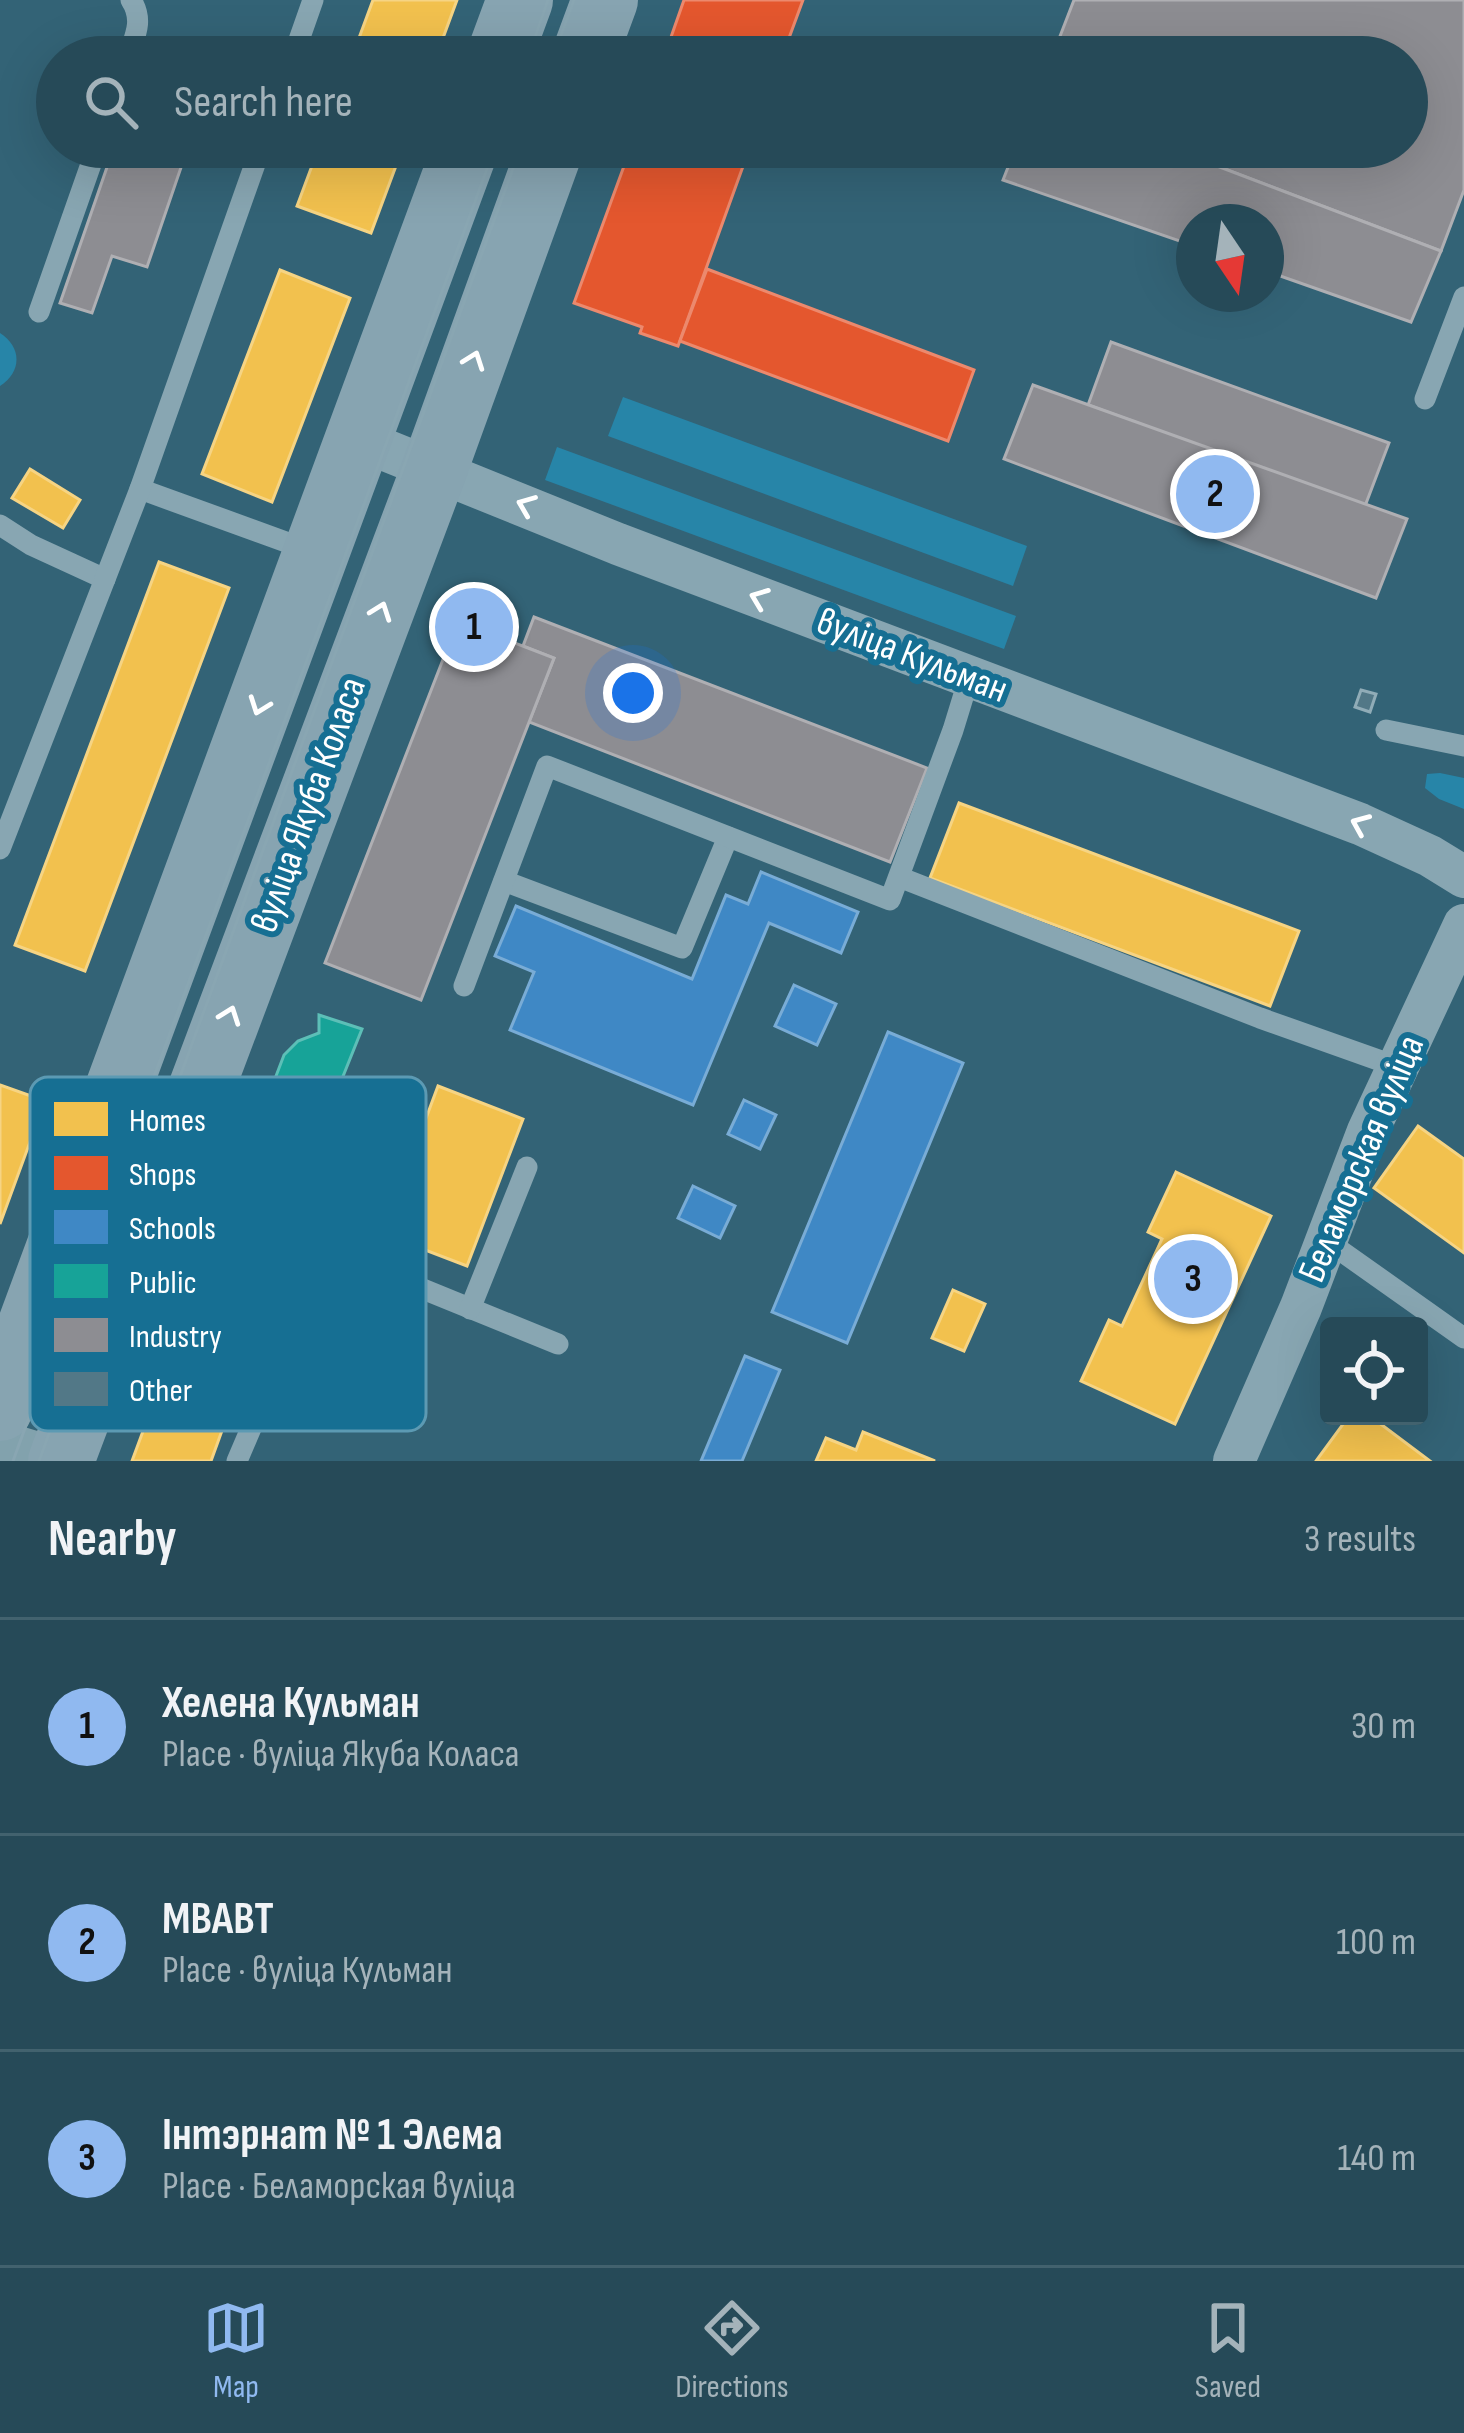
<!DOCTYPE html>
<meta charset="utf-8">
<style>
:root{--surface:#264a58;--page:#2e515e;--text:#f1f3f6;--muted:#a4b3ba;--line:#42626e;--accent:#90b9f0}
body{margin:0;font-family:"Sofia Sans Condensed",sans-serif;background:var(--page);color:var(--text)}
.controls{position:absolute;right:36px;bottom:36px;display:grid;overflow:hidden;border-radius:12px;box-shadow:0 12px 48px #0002}
.controls button{width:108px;height:108px;display:grid;place-items:center;padding:0;border:0;border-bottom:3px solid var(--line);background:var(--surface);color:var(--text);font:60px sans-serif}
.compass{position:absolute;left:1176px;top:204px;width:108px;height:108px;border-radius:50%;background:var(--surface);box-shadow:0 12px 48px #0002;rotate:167deg}
.you{position:absolute;left:633px;top:693px;width:42px;height:42px;margin:-30px;border:9px solid #fff;border-radius:50%;background:#1a73e8;box-shadow:0 0 0 18px #1a73e833}
.badge{display:grid;place-items:center;width:78px;height:78px;border-radius:50%;background:var(--accent);color:#111;font-size:39px;font-weight:700}
.pin{position:absolute;translate:-50% -50%;border:6px solid #fff;box-shadow:0 3px 12px #0006}
.list{margin:0;padding:0;list-style:none}
h2{display:flex;justify-content:space-between;align-items:center;height:156px;margin:0;padding:0 48px;font-size:51px}
h2 small{font-size:39px;font-weight:400;color:var(--muted)}
.list li{display:grid;grid-template-columns:78px 1fr auto;gap:36px;align-items:center;box-sizing:border-box;height:216px;padding:0 48px;border-top:3px solid var(--line)}
.list b{display:block;font-size:45px;white-space:nowrap}
.list p{margin:0;font-size:39px;white-space:nowrap;color:var(--muted)}
.list em{font-size:39px;font-style:normal;color:var(--muted)}
.icon{flex:none;width:66px;height:66px;fill:none;stroke:currentColor;stroke-width:2;stroke-linecap:round;stroke-linejoin:round}
.map{position:relative;flex:none;width:1464px;height:1461px;overflow:hidden}
.search{position:absolute;background:var(--surface);box-shadow:0 12px 48px #0002;left:36px;right:36px;top:36px;height:132px;display:flex;align-items:center;gap:30px;box-sizing:border-box;padding:0 42px;border-radius:66px;color:var(--muted);font-size:45px}
.sheet{height:804px;background:var(--surface)}
nav{display:flex;justify-content:space-around;align-items:center;box-sizing:border-box;height:168px;border-top:3px solid var(--line);background:var(--surface);font-size:33px;color:var(--muted)}
nav a{display:grid;justify-items:center;gap:6px}
nav .on{color:var(--accent)}
.map>svg:first-child{display:block}
.green{fill:#2785a8}
.homes{fill:#f2c14e;stroke:#f6d483;stroke-width:3}
.shops{fill:#e4572e;stroke:#ec896d;stroke-width:3}
.schools{fill:#3f88c5;stroke:#79acd6;stroke-width:3}
.public{fill:#17a398;stroke:#5dbfb7;stroke-width:3}
.industry{fill:#8d8d92;stroke:#afafb3;stroke-width:3}
.building{fill:#527887;stroke:#90acb7;stroke-width:3}
.lines{fill:none;stroke-linecap:round;stroke-linejoin:round}
.service{stroke:#88a6b2;stroke-width:21}
.minor{stroke:#88a6b2;stroke-width:42}
.secondary{stroke:#82a2ad;stroke-width:60}
.primary{stroke:#87a4b1;stroke-width:66}
.tram{stroke:#89a6b2;stroke-width:3}
.oneway{stroke:#fff}
.labels{text-anchor:middle;dominant-baseline:central;stroke-width:12;stroke-linejoin:round;paint-order:stroke}
.street-label{font-size:39px;fill:#fff;stroke:#166f93}
.key{fill:#166f93;stroke:#5c9ab3;stroke-width:3}
.key-label{font-size:33px;fill:#fff}
</style>
<div class="map">
<svg width="1464" height="1461" viewBox="0 0 1464 1461">
<rect width="100%" height="100%" fill="#336376"/>
<g class="green">
<path d="M0 333C22 347 22 372 0 386Z"/>
<path d="M623 397 1027 546 1013 586 608 436Z"/>
<path d="M557 447 1016 616 1004 649 545 480Z"/>
<path d="M1440 773 1464 778V809L1439 799 1425 788 1427 774Z"/>
</g>
<g class="homes">
<path d="M373 0H457L436 57H352Z"/>
<path d="M319 147H403L371 233 297 206Z"/>
<path d="M280 270 350 298 272 502 202 474Z"/>
<path d="M30 469 80 500 63 528 12 498Z"/>
<path d="M159 562 229 588 85 971 15 945Z"/>
<path d="M959 803 1299 931 1270 1006 930 878Z"/>
<path d="M0 1085 45 1101 0 1224Z"/>
<path d="M438 1086 523 1119 467 1266 383 1234Z"/>
<path d="M1418 1126 1464 1159V1253L1374 1188Z"/>
<path d="M1176 1172 1271 1216 1175 1424 1081 1381 1109 1320 1122 1326 1162 1239 1148 1232Z"/>
<path d="M214 1239 283 1262 211 1461H132Z"/>
<path d="M953 1290 985 1304 964 1351 932 1338Z"/>
<path d="M1349 1416H1370L1430 1461H1316Z"/>
<path d="M863 1432 935 1461H816L826 1438 856 1450Z"/>
</g>
<g class="shops">
<path d="M684 0H803L782 57H664Z"/>
<path d="M631 147H750L678 346 640 333 642 327 574 303Z"/>
<path d="M707 269 974 370 948 441 680 341Z"/>
</g>
<g class="schools">
<path d="M761 872 858 912 841 953 769 923 693 1105 510 1030 534 972 495 956 516 906 692 979 726 895 748 904Z"/>
<path d="M794 985 836 1004 817 1045 775 1026Z"/>
<path d="M888 1032 963 1063 847 1343 772 1312Z"/>
<path d="M744 1100 776 1115 760 1149 728 1134Z"/>
<path d="M693 1186 735 1206 720 1238 678 1218Z"/>
<path d="M745 1356 780 1370 742 1461H701Z"/>
</g>
<path class="public" d="M319 1015 362 1029 315 1146 257 1126 284 1055 298 1041 319 1033Z"/>
<g class="industry">
<path d="M1074 0H1464V190L1441 251 1167 147H1407V57H1052Z"/>
<path d="M114 147H188L147 267 112 256 92 313 60 303Z"/>
<path d="M1016 147H1167L1441 251 1411 322 1266 271V222H1194V246L1003 180Z"/>
<path d="M1111 342 1389 443 1365 506 1088 405Z"/>
<path d="M1033 385 1407 519 1376 598 1004 459Z"/>
<path d="M534 617 927 768 890 862 529 722 554 658 523 646Z"/>
<path d="M458 621 554 658 421 1000 325 963Z"/>
</g>
<path class="building" d="M1361 690 1376 694 1370 712 1355 707Z"/>
<g class="lines">
<g class="service">
<path d="M128 57C135 36 144 20 131 0"/>
<path d="M293 57 313 0"/>
<path d="M39 312 97 147"/>
<path d="M1425 399 1464 297"/>
<path d="M140 489 308 550"/>
<path d="M0 525 31 545 105 579"/>
<path d="M1386 730 1464 746"/>
<path d="M0 849 140 489 261 147"/>
<path d="M899 877 1260 1018 1398 1067"/>
<path d="M504 881 682 948 728 837"/>
<path d="M464 986 547 766 890 900 953 730 969 678"/>
<path d="M175 1181 327 1250 558 1344"/>
<path d="M1327 1241 1464 1338"/>
<path d="M470 1309 527 1167"/>
<path d="M237 1461 327 1250"/>
</g>
<g class="minor">
<path d="M358 439 618 544 1360 824 1430 856 1464 877"/>
<path d="M1234 1461 1301 1307 1368 1131 1464 925"/>
</g>
<path class="secondary" d="M0 1451 33 1461"/>
<g class="primary">
<path d="M499 57 520 0"/>
<path d="M584 57 605 0"/>
<path d="M0 1408 466 147"/>
<path d="M61 1461 434 470 551 147"/>
</g>
<g class="tram">
<path d="M528 57 548 0"/>
<path d="M553 57 574 0"/>
<path d="M13 1461 495 147"/>
<path d="M39 1461 521 147"/>
</g>
</g>
<defs><path id="oneway-chevron" d="M-2-3.5L2.5 0L-2 3.5" fill="none" stroke-width="1.6" stroke-linecap="round" stroke-linejoin="round" transform="scale(3)"/></defs>
<g class="oneway">
<use href="#oneway-chevron" transform="translate(474 360) rotate(-70)"/>
<use href="#oneway-chevron" transform="translate(526 505) rotate(-158)"/>
<use href="#oneway-chevron" transform="translate(759 598) rotate(-159)"/>
<use href="#oneway-chevron" transform="translate(381 611) rotate(-70)"/>
<use href="#oneway-chevron" transform="translate(259 706) rotate(110)"/>
<use href="#oneway-chevron" transform="translate(1360 824) rotate(-157)"/>
<use href="#oneway-chevron" transform="translate(230 1015) rotate(-70)"/>
</g>
<g class="labels">
<g class="street-label">
<text transform="translate(912 656) rotate(21)">вуліца Кульман</text>
<text transform="translate(309 805) rotate(-70)">вуліца Якуба Коласа</text>
<text transform="translate(1362 1159) rotate(-67)">Беламорская вуліца</text>
</g>
</g>
<rect x="30" y="1077" width="396" height="354" rx="18" class="key"/>
<rect x="54" y="1102" width="54" height="34" fill="#f2c14e"/>
<rect x="54" y="1156" width="54" height="34" fill="#e4572e"/>
<rect x="54" y="1210" width="54" height="34" fill="#3f88c5"/>
<rect x="54" y="1264" width="54" height="34" fill="#17a398"/>
<rect x="54" y="1318" width="54" height="34" fill="#8d8d92"/>
<rect x="54" y="1372" width="54" height="34" fill="#527887"/>
<g class="key-label">
<text x="129" y="1131">Homes</text>
<text x="129" y="1185">Shops</text>
<text x="129" y="1239">Schools</text>
<text x="129" y="1293">Public</text>
<text x="129" y="1347">Industry</text>
<text x="129" y="1401">Other</text>
</g>
</svg>
<div class="controls">
<button><svg class="icon" aria-label="locate" viewBox="0 0 24 24"><circle cx="12" cy="12" r="6"/><path d="M12 2v4M12 18v4M2 12h4M18 12h4"/></svg></button>
</div>
<svg class="compass" viewBox="-18 -18 36 36"><path d="M0-13l5 13h-10z" fill="#e53935"/><path d="M0 13l5-13h-10z" fill="#a4b3ba"/></svg>
<div class="you"></div>
<div class="pin badge" style="left:474px;top:627px">1</div>
<div class="pin badge" style="left:1215px;top:494px">2</div>
<div class="pin badge" style="left:1193px;top:1279px">3</div>
<div class="search"><svg class="icon" aria-label="search" viewBox="0 0 24 24"><circle cx="10" cy="10" r="6"/><path d="M15 15l6 6"/></svg>Search here</div>
</div>
<section class="sheet">
<h2>Nearby<small>3 results</small></h2>
<ul class="list">
<li><span class="badge">1</span><div><b>Хелена Кульман</b><p>Place · вуліца Якуба Коласа</p></div><em>30 m</em></li>
<li><span class="badge">2</span><div><b>МВАВТ</b><p>Place · вуліца Кульман</p></div><em>100 m</em></li>
<li><span class="badge">3</span><div><b>Інтэрнат № 1 Элема</b><p>Place · Беламорская вуліца</p></div><em>140 m</em></li>
</ul>
</section>
<nav>
<a class="on"><svg class="icon" aria-label="map" viewBox="0 0 24 24"><path d="M3 6l6-2 6 2 6-2v14l-6 2-6-2-6 2zM9 4v14M15 6v14"/></svg>Map</a>
<a><svg class="icon" aria-label="directions" viewBox="0 0 24 24"><path d="M12 3l9 9-9 9-9-9zM9 14v-3h6M13 9l2 2-2 2"/></svg>Directions</a>
<a><svg class="icon" aria-label="saved" viewBox="0 0 24 24"><path d="M7 4h10v16l-5-4-5 4z"/></svg>Saved</a>
</nav>
